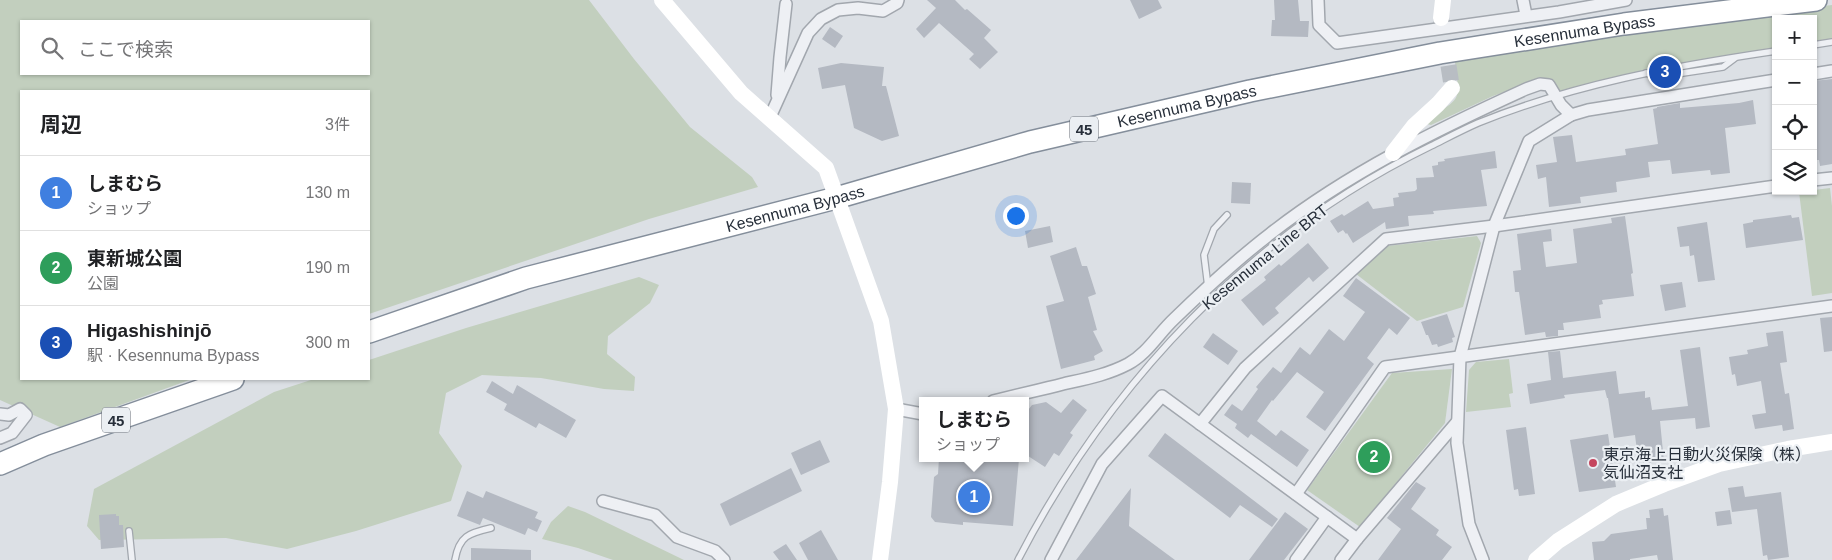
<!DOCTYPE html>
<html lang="ja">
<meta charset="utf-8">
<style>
:root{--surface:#fff;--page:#f2f2f2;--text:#202124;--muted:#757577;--line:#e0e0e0;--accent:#db2777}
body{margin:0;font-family:Arial,"Noto Sans JP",sans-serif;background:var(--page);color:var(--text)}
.controls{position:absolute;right:15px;top:15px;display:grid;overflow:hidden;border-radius:0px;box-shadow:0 1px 4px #0004}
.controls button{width:45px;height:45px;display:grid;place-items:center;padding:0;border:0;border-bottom:1px solid var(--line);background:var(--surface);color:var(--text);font:25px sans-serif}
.you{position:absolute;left:1015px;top:215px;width:18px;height:18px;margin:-12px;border:4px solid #fff;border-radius:50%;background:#1a73e8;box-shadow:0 0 0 8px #1a73e833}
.badge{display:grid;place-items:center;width:32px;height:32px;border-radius:50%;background:var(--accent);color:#fff;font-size:16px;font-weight:700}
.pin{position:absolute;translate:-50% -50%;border:2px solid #fff;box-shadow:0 1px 5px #0006}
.popup{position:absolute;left:919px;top:397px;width:110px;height:65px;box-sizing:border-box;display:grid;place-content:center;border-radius:0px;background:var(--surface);filter:drop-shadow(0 1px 4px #0005);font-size:16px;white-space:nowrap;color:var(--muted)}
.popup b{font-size:19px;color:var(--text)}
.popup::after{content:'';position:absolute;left:50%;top:100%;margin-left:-10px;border:10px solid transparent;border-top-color:var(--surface)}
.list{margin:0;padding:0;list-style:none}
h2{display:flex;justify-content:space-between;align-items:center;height:65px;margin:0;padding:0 20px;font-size:21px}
h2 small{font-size:16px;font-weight:400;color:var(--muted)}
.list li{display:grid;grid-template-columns:32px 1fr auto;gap:15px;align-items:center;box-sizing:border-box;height:75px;padding:0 20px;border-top:1px solid var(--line)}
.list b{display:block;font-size:19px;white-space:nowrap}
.list p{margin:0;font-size:16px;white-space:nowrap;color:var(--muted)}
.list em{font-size:16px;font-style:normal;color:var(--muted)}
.icon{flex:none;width:28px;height:28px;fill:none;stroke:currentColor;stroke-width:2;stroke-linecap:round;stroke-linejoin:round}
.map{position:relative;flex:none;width:1832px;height:560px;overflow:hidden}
.search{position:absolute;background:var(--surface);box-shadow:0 1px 4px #0004;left:20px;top:20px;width:350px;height:55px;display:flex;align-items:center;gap:12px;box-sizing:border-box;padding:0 18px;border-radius:0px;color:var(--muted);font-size:19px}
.panel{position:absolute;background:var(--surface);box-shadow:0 1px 4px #0004;left:20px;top:90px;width:350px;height:290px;border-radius:0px}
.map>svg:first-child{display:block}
.green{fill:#c2cfbe;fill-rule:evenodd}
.building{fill:#b4b9c2}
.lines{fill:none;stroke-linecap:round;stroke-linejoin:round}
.secondary-tunnel{stroke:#b8bdc3;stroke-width:16;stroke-dasharray:16 8;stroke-linecap:butt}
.lane-casing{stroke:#a2a7ae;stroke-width:8}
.street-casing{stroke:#a2a7ae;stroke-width:14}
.highway-casing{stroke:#848e9b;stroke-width:24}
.lane{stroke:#eef0f4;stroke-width:5.5}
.street{stroke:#eef0f4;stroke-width:11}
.secondary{stroke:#fff;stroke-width:16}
.highway{stroke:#fff;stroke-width:21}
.poi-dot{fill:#c5465e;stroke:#ebeff3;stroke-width:2}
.labels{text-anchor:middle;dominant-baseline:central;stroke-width:4.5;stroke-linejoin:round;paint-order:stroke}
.shield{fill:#ebeff3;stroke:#626972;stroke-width:1}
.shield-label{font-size:15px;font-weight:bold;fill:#272f3a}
.street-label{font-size:16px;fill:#272f3a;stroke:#ebeff3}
.poi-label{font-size:16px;fill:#272f3a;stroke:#ebeff3;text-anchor:start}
</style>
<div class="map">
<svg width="1832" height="560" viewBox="0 0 1832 560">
<rect width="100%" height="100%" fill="#dce0e5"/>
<g class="green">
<path d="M0 0H589L634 59 690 127 752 177 758 187 649 219 369 314V91H21V379H192L60 427 0 400ZM21 21H369V74H21Z"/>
<path d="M1832 5V40L1813 42V19H1776V48C1702 59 1631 72 1559 91L1552 82H1531L1493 96 1431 125 1427 124 1428 119C1462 97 1460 102 1455 62L1726 18Z"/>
<path d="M1830 188 1832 206V293L1812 296 1799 192Z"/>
<path d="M1477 236 1481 243 1463 307 1417 321 1356 274 1387 246Z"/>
<path d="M639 277 659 285 650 303 608 336 607 354 635 377 634 391 604 389 541 378 482 375 446 393 439 433 462 466 451 501 356 531 287 549 226 538 99 540 87 526 94 489 274 392 314 379H369V360L466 328Z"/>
<path d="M1509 359 1513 393 1509 394 1511 407 1466 412 1469 370 1476 362Z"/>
<path d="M1452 369 1445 423 1360 527 1307 490 1392 373Z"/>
<path d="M568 506 585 512 684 560H613L578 548 542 539 551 522Z"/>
</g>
<g class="building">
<path d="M927 0H955L965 10 967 9 991 30 984 38 998 52 980 69 969 59 974 54 939 23 924 38 916 29 936 8Z"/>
<path d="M1130 0H1158L1162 8 1139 19Z"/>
<path d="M1274 0H1298L1300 21H1309L1308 37 1271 36 1272 20H1275Z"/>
<path d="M830 27 843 36 835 48 822 39Z"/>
<path d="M841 63 884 67 882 86H886L899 136 882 141 854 128 845 85 822 89 818 68Z"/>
<path d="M1832 79V164L1820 166 1819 160H1813V81Z"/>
<path d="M1753 100 1756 124 1725 128 1730 173 1711 175 1710 170 1672 174 1670 160 1648 162 1650 177 1616 182 1617 192 1580 197 1581 203 1549 207 1546 177 1538 179 1536 165 1557 162 1553 137 1572 135 1576 162 1626 155 1625 149 1658 144 1653 109 1657 108V107L1680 103V108L1739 103Z"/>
<path d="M1495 151 1497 168 1481 170 1487 206 1433 211 1434 214 1408 216 1409 226 1386 229 1385 222 1353 243 1347 233 1346 234 1343 230 1338 233 1330 221 1342 214 1344 216 1368 201 1373 209 1394 206 1393 198 1399 197 1398 193 1415 191 1417 189 1416 178 1434 177 1432 166 1438 165V162L1445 161 1444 159Z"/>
<path d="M1232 182 1251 183 1250 204 1231 203Z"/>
<path d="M1791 215 1792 218 1799 217 1803 240 1746 248 1743 224 1753 222V220Z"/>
<path d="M1625 216 1633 273 1631 274 1634 296 1602 300 1603 304 1599 305 1601 318 1563 323 1564 330H1558V336L1546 337 1545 332 1525 335 1519 292H1515L1513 271 1521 270 1517 234 1551 229 1552 241 1543 242 1546 267 1577 263 1573 229 1612 223 1611 218Z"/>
<path d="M1707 222 1715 280 1698 282 1694 255 1690 256 1689 246 1680 247 1677 227Z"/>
<path d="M1050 226 1053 242 1028 248 1025 231Z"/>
<path d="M1308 243 1329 268 1313 282 1309 277 1275 308 1279 313 1263 326 1241 300 1266 280 1264 277 1279 264 1281 266Z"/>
<path d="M1076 247 1082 266H1087L1096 294 1088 297 1097 330 1093 331 1103 351 1094 356 1095 360 1061 369 1046 306 1064 301 1050 256Z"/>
<path d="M1356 278 1410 318 1397 335 1389 328 1367 358 1374 364 1325 431 1306 417 1324 392 1297 372 1273 401 1272 400 1257 421 1276 436 1281 430 1309 450 1297 467 1251 434 1248 438 1235 428 1237 424 1224 415 1232 404 1242 411 1258 389 1256 387 1273 367 1281 373 1300 347 1310 355 1329 329 1344 341 1365 312 1343 296Z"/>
<path d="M1682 282 1686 307 1665 311 1660 285Z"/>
<path d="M1447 314 1455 337 1452 338 1453 342 1438 347 1437 344 1432 345 1428 335H1426L1421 322Z"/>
<path d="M1832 317V351L1824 352 1820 318Z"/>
<path d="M1783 331 1787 362 1780 363 1785 394 1789 393 1794 429 1783 431 1782 425 1755 429 1752 415 1766 413 1761 381 1737 386 1735 374 1732 375 1729 357 1748 354 1747 350 1768 346 1766 333Z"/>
<path d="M1213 333 1238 351 1228 365 1203 347Z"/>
<path d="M1700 347 1710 427 1696 429 1695 418 1660 421 1664 462 1643 464V458L1638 459 1635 435 1614 438 1608 398H1607L1605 390 1564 395 1565 398 1530 404 1527 384 1551 380 1548 352 1560 351 1563 378 1616 371 1619 394 1645 391V398L1650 397 1652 410 1688 406 1680 350Z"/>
<path d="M492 381 513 394 517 385 576 420 566 438 539 423 536 428 504 410 507 404 486 392Z"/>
<path d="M1073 399 1087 410 1070 433 1073 435 1059 456 1054 453 1045 467 1025 454V414L1032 405 1046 402 1061 413Z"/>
<path d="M1526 427 1535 494 1519 496 1518 489 1514 490 1506 430Z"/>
<path d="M1165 433 1278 519 1272 527 1240 505 1230 518 1148 456Z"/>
<path d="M1608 434 1616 487 1579 492 1570 440Z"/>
<path d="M820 440 830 462 801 475 791 453Z"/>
<path d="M939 458 1019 459 1013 526 963 522V525L935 522 931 517 934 477 938 474Z"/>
<path d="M791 468 802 491 730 526 720 504Z"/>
<path d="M1416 482 1426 488 1411 509 1439 530 1436 535 1452 547 1442 560H1378L1401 529 1387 518Z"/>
<path d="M1743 486 1745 497 1781 492 1789 557 1768 560 1767 555 1763 556 1757 509 1732 512 1728 488Z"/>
<path d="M1131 488 1129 526 1175 560H1076Z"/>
<path d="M467 491 483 498 486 491 538 512 535 518 542 521 537 532 528 528 525 535 483 518 480 525 457 516Z"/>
<path d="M1663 508 1664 516 1668 515 1673 560H1658L1657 555 1630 559V560H1594L1592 542 1604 541 1611 534 1647 529 1646 518H1650L1649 510Z"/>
<path d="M1730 510 1732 524 1717 526 1715 512Z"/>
<path d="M1285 512 1308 529 1284 560H1249Z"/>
<path d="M116 514V516H119V525H123L124 547 101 549 99 515Z"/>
<path d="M821 530 838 560H808L799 543Z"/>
<path d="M786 544 797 560H779L773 552Z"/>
<path d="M471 548 531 550V560H471Z"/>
</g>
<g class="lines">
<path class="secondary-tunnel" d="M1441 18 1452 88"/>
<defs>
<g id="lane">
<path d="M1813 45 1832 42"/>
<path d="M1646 73 1663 76 1723 67 1735 58"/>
<path d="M1208 287 1204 255 1214 229 1227 215"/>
<path d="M129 531 132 560"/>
<path d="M455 560C459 536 469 533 491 528"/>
<path d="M1018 560C1110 382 1250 234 1431 146 1447 138 1462 130 1478 123 1574 84 1674 66 1776 51"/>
</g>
<g id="street">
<path d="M1318 0 1319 25 1337 43 1559 12 1626 0"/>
<path d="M1523 0 1526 15"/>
<path d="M1813 74 1832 71"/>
<path d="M777 95 780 57 786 4"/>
<path d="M770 117 808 33 821 19 838 10 858 8 883 11 897 3 898 0"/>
<path d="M1813 180 1832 178"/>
<path d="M993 401C1016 395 1040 390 1063 384 1085 379 1107 375 1128 364 1147 354 1158 334 1174 319 1204 290 1236 260 1270 234 1348 173 1436 130 1526 89L1540 84 1549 85 1561 105 1571 115 1588 110 1776 80"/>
<path d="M896 409 923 414"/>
<path d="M0 414 9 415 20 409 26 415 12 433 0 438"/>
<path d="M1200 424 1245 368 1386 239 1494 226 1776 186"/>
<path d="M1296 494 1385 367 1832 306"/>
<path d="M603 501 655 515 677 537 715 551 724 560"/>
<path d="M1357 539 1457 422"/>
<path d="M1051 560 1102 464 1162 396 1357 539 1341 560"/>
<path d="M1296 560 1327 517"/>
<path d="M1483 560 1469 524 1457 443 1460 357 1494 226 1529 141 1571 115"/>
</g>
<g id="highway">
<path id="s1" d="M369 332 526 278 836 198 1030 142 1250 91 1440 53 1624 24 1816 0"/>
<path d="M0 464 44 445 233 379"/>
</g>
</defs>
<use href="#lane" class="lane-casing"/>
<use href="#street" class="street-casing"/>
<use href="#highway" class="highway-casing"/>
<use href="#lane" class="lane"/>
<use href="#street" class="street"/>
<g class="secondary">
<path d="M662 0 741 93 826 168 881 321 896 409 890 482 880 560"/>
<path d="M1441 18 1443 0"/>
<path d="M1393 153 1414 126 1438 104 1452 88"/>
<path d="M1536 560 1558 541 1616 504 1664 484 1719 464 1788 449 1832 442"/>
</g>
<use href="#highway" class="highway"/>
</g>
<circle class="poi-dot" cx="1593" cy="463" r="5"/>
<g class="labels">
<g class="shield">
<rect x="1070" y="116.5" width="28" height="25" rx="4"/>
<rect x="102" y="407.5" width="28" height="25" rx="4"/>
</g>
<g class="shield-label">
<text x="1084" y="129">45</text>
<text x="116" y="420">45</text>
</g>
<g class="street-label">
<text stroke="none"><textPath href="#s1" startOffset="1254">Kesennuma Bypass</textPath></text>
<text stroke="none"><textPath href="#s1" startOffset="849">Kesennuma Bypass</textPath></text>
<text stroke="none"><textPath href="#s1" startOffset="444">Kesennuma Bypass</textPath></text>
<text transform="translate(1265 257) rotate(-39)">Kesennuma Line BRT</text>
</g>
<g class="poi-label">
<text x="1603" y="454">東京海上日動火災保険（株）<tspan x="1603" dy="18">気仙沼支社</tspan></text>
</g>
</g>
</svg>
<div class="controls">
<button>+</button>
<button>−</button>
<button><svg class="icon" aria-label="locate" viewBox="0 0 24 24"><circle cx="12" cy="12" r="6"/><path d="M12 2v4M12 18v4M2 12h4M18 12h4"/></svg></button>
<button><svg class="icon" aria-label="layers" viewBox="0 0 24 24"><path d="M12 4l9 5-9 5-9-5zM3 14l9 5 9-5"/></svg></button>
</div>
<div class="you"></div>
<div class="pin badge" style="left:974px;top:497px;background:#3f7fe0">1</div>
<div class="popup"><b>しまむら</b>ショップ</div>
<div class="pin badge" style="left:1374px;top:457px;background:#2e9e5b">2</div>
<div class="pin badge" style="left:1665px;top:72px;background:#1a4fb4">3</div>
<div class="search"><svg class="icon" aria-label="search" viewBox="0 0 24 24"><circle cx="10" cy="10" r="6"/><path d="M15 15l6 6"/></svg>ここで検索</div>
<section class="panel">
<h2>周辺<small>3件</small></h2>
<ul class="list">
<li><span class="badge" style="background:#3f7fe0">1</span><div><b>しまむら</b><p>ショップ</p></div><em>130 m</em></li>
<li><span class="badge" style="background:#2e9e5b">2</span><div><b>東新城公園</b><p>公園</p></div><em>190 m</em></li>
<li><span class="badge" style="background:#1a4fb4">3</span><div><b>Higashishinjō</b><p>駅 · Kesennuma Bypass</p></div><em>300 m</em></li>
</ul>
</section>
</div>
